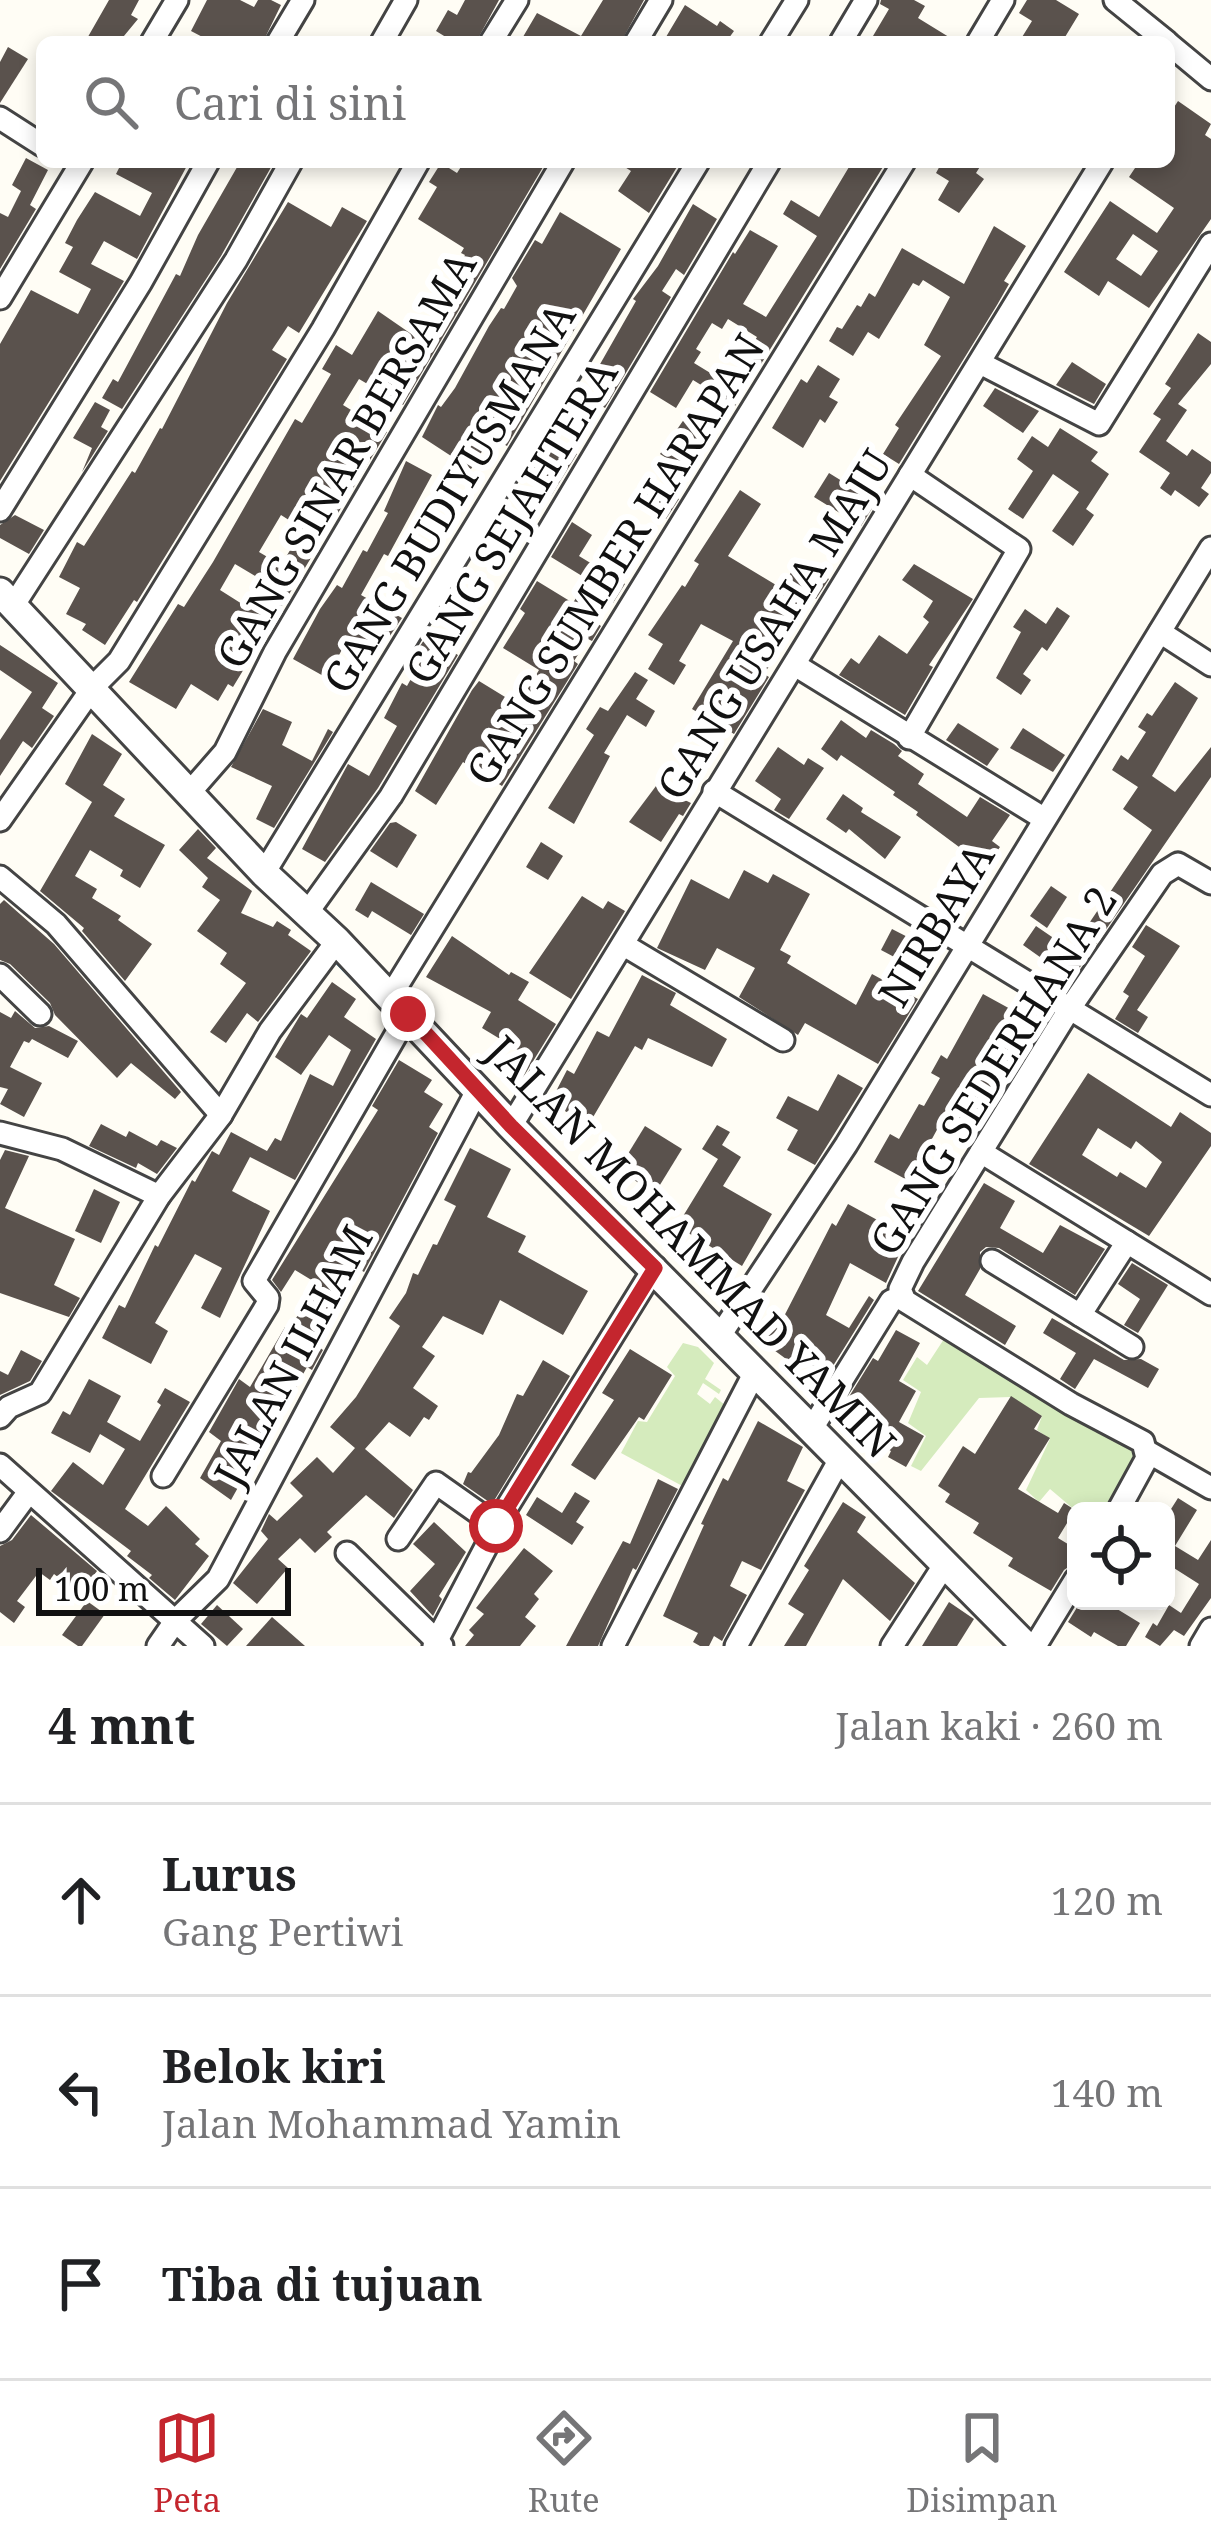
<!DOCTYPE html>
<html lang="id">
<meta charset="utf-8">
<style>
:root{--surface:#fff;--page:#f6f6f6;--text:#202124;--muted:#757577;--line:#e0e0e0;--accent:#c4262e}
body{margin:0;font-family:"Noto Serif",serif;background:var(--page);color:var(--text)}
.controls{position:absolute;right:36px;bottom:36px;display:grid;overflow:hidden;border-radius:18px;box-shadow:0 6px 18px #0003}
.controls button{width:108px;height:108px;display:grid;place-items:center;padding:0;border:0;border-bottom:3px solid var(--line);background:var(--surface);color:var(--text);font:60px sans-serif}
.scale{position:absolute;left:36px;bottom:30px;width:255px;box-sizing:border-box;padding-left:12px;border:6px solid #111;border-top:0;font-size:33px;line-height:42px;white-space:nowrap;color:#111;-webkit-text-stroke:9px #fff;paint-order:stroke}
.stop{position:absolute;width:36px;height:36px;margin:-27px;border:9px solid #c4262e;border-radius:50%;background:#fff}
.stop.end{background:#c4262e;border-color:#fff;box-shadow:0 3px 12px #0008}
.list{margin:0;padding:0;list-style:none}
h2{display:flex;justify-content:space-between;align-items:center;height:156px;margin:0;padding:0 48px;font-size:51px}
h2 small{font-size:39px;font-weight:400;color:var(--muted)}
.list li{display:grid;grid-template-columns:78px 1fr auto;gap:36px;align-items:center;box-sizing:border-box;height:192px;padding:0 48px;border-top:3px solid var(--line)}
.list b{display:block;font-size:45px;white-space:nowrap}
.list p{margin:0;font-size:39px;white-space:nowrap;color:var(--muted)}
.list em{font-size:39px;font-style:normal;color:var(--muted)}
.icon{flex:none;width:66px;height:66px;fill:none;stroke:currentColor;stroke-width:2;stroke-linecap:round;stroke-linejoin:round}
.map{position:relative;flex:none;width:1211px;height:1646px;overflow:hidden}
.search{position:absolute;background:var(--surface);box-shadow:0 6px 18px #0003;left:36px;right:36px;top:36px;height:132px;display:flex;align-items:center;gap:30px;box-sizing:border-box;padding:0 42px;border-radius:18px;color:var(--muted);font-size:45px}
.sheet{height:732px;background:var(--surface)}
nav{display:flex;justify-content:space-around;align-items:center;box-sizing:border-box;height:168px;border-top:3px solid var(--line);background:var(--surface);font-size:33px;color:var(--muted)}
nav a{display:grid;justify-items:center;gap:6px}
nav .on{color:var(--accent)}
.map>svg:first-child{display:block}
.green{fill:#d5ebbd}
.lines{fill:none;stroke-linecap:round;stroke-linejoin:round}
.stream{stroke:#3f96cf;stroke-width:4.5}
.building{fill:#5a524d;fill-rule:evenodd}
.minor-casing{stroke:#444;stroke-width:27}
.tertiary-casing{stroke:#444;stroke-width:33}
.minor{stroke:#fff;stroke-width:21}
.tertiary{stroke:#fff;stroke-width:27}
.route{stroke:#c4262e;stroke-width:15}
.labels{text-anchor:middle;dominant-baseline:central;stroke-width:12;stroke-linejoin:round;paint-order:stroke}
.street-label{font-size:42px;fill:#111;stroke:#fff}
</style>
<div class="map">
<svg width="1211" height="1646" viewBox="0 0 1211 1646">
<rect width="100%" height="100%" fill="#fffdf5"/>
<g class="green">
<path d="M944 1339 1143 1453 1108 1511H1076L1050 1489 1039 1502 1026 1490 1050 1439 1037 1430 1042 1416 1011 1397 979 1398 921 1471 911 1466 926 1436 908 1423 921 1392 903 1380 917 1357 927 1365Z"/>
<path d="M683 1343 698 1347 714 1363 705 1379 721 1390 719 1394 703 1383 697 1394 710 1404 715 1397 731 1410 688 1489 621 1453 638 1421 647 1422 675 1376 667 1367Z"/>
</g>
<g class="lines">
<g class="stream">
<path d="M0 612 29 643"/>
<path d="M333 958 371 997"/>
<path d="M654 1290 722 1358"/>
</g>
</g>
<g class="building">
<path d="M109 0H139L131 15 138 19 119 42H85Z"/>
<path d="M207 0H240L254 7 258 0H271L281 5 263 42H212L191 31Z"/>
<path d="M465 0H499L476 42 449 39 436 31 448 10 457 15Z"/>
<path d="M603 0H644L621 42H520L537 13 581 36Z"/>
<path d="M881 0H914L925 6 918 18 957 42H882L873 36 889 9 880 4Z"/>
<path d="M1027 0H1056L1079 14 1062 42H1019L1032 21 1019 13Z"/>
<path d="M685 5 717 26 720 21 734 31 726 42H663Z"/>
<path d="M8 47 28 59 0 103V62Z"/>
<path d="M1178 101 1211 124 1205 135 1211 139V219L1149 308 1108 281 1099 296 1064 272 1110 201 1157 233 1174 208 1129 177 1139 162H1169V115ZM1133 234 1158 251 1141 276 1116 259Z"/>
<path d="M26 158 48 170 30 205 36 209 0 269V213L8 217 21 191 12 185Z"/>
<path d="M122 162H189L137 259 104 241 91 264 124 281 0 481V344L31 290 78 314 91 289 59 272 73 247 65 243 77 220 95 192 140 216 152 193 116 174Z"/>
<path d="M240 162H274L221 256 122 409 102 398 113 379 118 382 176 274 180 276 198 235Z"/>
<path d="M464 162H546L403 405 359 379 343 405 387 432 233 687 228 684 218 701 191 684 176 709 129 682 178 604 184 607 213 562 295 419 302 423 331 374 322 369 336 345 352 355 378 311 420 340 457 277 453 275 465 255 461 253 464 248 418 219 437 187 429 182 441 163 457 173ZM281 515 303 529 281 565 259 552ZM235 564 265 582 250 609 220 590Z"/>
<path d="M617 162H680L649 213 618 191 631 171Z"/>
<path d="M852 162H886L761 364 746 355 757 337 728 319 722 329 712 323 696 349 701 352 694 363 743 393 735 406 693 380 676 408 650 392 733 252 735 254 750 230 778 246 743 304 766 317 817 236 783 214 791 200 819 217Z"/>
<path d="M942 162H983L976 173 984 179 959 213 938 200 949 181 936 173Z"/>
<path d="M288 202 331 227 342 207 367 221 299 333 288 326 272 350 287 359 137 602 134 600 105 645 82 630 86 624 66 614 80 588 59 577 77 542 84 546 132 471 135 473 160 428 162 429 227 303Z"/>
<path d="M693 204 717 219 684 275 676 269 662 291 671 297 605 408 593 400 601 387 591 380 636 301 633 299 658 266Z"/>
<path d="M560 212 621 249 507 446 491 437 471 469 422 437 438 405 441 407 455 388 489 326 501 308 504 309 517 286 512 278 535 240 542 244Z"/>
<path d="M994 226 1026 246 1004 281 1009 284 997 305 899 464 883 454 899 428 895 425 941 356 924 345 950 297 923 280 919 286 913 283 879 339 868 332 853 356 829 341 837 327 842 329 857 305 861 307 869 293 875 297 902 248 964 284Z"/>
<path d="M1198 333 1211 342V364L1178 404 1187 410 1166 441 1187 456 1192 449 1211 462V473L1201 488 1209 494 1199 507 1175 490 1171 496 1160 488 1170 473 1139 452 1161 419 1153 414 1171 388 1165 384Z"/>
<path d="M1072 362 1106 384 1094 404 1056 385Z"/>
<path d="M818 365 840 379 829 397 838 402 825 423 820 419 803 448 772 428 801 379 807 383Z"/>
<path d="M995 388 1039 411 1023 433 983 406Z"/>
<path d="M95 402 110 410 101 427 108 431 82 472 92 448 73 438Z"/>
<path d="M687 415 706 426 692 449 703 455 692 474 660 454Z"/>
<path d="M1060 428 1098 452 1091 461 1109 474 1086 509 1094 515 1073 546 1052 531 1079 492 1053 474 1023 519 1008 509 1033 471 1017 459 1032 436 1048 447Z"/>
<path d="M549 436 577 454 551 496 523 479Z"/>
<path d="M406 461 432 475 388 556 384 554 361 595 402 618 377 655 348 638 327 678 293 659 320 609 337 585 342 588 363 550 367 552 388 513 384 511Z"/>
<path d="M864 463 883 475 869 498 876 502 861 526 814 497 829 473 850 486Z"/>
<path d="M653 483 679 499 666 519 640 503Z"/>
<path d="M740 490 761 504 728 556 781 588 799 560 829 579 816 599 804 592 778 636 785 641 764 674 769 677 734 734 692 709 733 641 701 624 679 661 686 665 674 685 648 669 663 644 648 635 682 585 685 587 699 564 694 561Z"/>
<path d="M15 515 44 530 29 554 0 538V525Z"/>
<path d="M572 522 592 535 579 556 625 584 613 603 608 600 595 622 601 626 592 641 588 639 574 661 578 664 502 786 463 762 436 805 415 791 472 690 479 681 518 705 539 670 503 648 525 613 520 609 537 581 573 603 587 579 551 557Z"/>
<path d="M914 564 973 599 929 665 933 667 905 715 839 675 851 658 859 664 879 635 907 654 929 622 923 617 933 601 902 580Z"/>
<path d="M1057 607 1070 616 1047 651 1042 647 1023 674 1031 680 1021 695 996 678 1021 632 1013 627 1025 609 1046 624Z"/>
<path d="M426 637 458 655 378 788 325 862 302 849 348 764 369 776 397 726 384 718 402 683 407 686 423 657 416 652Z"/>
<path d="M0 645 58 683 42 708 54 716 32 748 23 741 0 776V740L32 692 0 670Z"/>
<path d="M635 672 648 680 636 699 655 711 646 727 627 715 604 753 610 756 574 824 548 808 594 735 586 729 600 707 608 711Z"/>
<path d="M1175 682 1198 698 1152 776 1175 792 1211 747V777L1076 973 1059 961 1054 967 1023 945 1036 926 1071 950 1152 830 1123 809 1138 787 1112 770 1121 755 1128 760 1146 732 1138 727 1147 713 1152 716Z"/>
<path d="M263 709 292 722 282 745 312 761 328 729 333 732 274 828 256 819 272 786 231 767Z"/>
<path d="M841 720 866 738 871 730 894 744 902 751 898 756 924 774 918 784 967 817 980 797 1010 815 992 841 1000 847 986 867 916 815 918 812 893 795 895 792 841 755 837 761 821 749Z"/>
<path d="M958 723 999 749 987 766 946 740Z"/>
<path d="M1023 728 1065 755 1053 772 1010 748Z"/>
<path d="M92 734 122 754 103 785 125 799 114 816 165 845 140 888 120 876 123 870 90 850 75 876 97 889 92 898 121 916 118 920 152 944 125 981 82 931 84 928 40 891 92 802 65 784Z"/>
<path d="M778 747 804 765 808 758 824 768 789 819 774 810 781 799 755 781Z"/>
<path d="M656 786 691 803 683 816 679 814 661 842 629 822Z"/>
<path d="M843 794 863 808 861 812 901 837 885 859 849 829 846 833 826 819Z"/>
<path d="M396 822 417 835 397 868 370 851 390 823Z"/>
<path d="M198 829 216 848 207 858 252 891 241 913 273 927 277 921 291 930 288 935 311 951 258 1022 247 1013 226 1043 210 1032 246 983 220 964 227 953 197 931 220 900 202 887 208 878 179 850Z"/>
<path d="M541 842 563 856 548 880 526 867Z"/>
<path d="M744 870 768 883 773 874 810 894 780 950 791 956 787 963 856 1005 872 974 918 999 878 1064 805 1023 798 1035 739 997 755 968 717 948 705 970 657 948 691 879 729 899Z"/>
<path d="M371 882 424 914 411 935 372 911 368 918 355 910Z"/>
<path d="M1051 886 1067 897 1047 928 1030 916Z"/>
<path d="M582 896 603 909 608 901 625 911 571 999 529 973Z"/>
<path d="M4 900 54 944 181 1092 175 1099 131 1063 117 1078 55 1015 50 1003 10 964 0 960V904Z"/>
<path d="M1146 925 1180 946 1137 1010 1148 1017 1138 1033 1115 1019 1129 996 1123 992 1145 956 1132 947Z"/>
<path d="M892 929 927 947 915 968 881 950Z"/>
<path d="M452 936 509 975 511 972 529 982 518 1000 556 1024 519 1084 507 1077 518 1050 482 1028 491 1012 426 977Z"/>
<path d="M642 975 676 993 670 1005 727 1039 712 1067 648 1038 642 1050 635 1046 589 1124 550 1103 567 1070 574 1074 597 1031 609 1037Z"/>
<path d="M332 982 356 999 344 1017 376 1039 295 1180 250 1157 232 1191 270 1211 220 1318 201 1308 222 1268 195 1254 155 1323 168 1331 151 1364 102 1338 119 1305 125 1308 155 1245 158 1247 192 1180 195 1182 212 1151 219 1155 231 1132 267 1151 275 1138 281 1141 310 1074 333 1086 351 1050 329 1035 301 1075 275 1057 301 1014 307 1018Z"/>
<path d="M983 994 1014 1011 1001 1035 1025 1048 969 1143 939 1126 909 1181 874 1162 890 1134 899 1139 919 1104 924 1106 940 1078 931 1073 941 1055 947 1059Z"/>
<path d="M15 1011 35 1028 49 1026 78 1041 68 1058 32 1039 29 1043 24 1041 10 1067 42 1083 24 1117 0 1104 8 1089 0 1087V1012L11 1018Z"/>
<path d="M399 1060 432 1080 424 1092 443 1104 429 1127 438 1133 364 1272 359 1269 339 1303 342 1305 319 1347 323 1350 312 1370 307 1367 283 1411 241 1460 250 1466 231 1500 200 1478 221 1441 209 1432 239 1379 250 1387 285 1327 289 1329 318 1284 295 1270 281 1292 272 1280 378 1110 372 1106Z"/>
<path d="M1088 1073 1171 1127 1180 1112 1211 1133V1146L1149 1236 1029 1164ZM1098 1128 1131 1149 1136 1141 1162 1162 1146 1188 1120 1172 1117 1177 1082 1155Z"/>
<path d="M838 1074 863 1088 815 1165 787 1150 798 1130 776 1118 788 1096 818 1111Z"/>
<path d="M101 1124 126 1137 129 1131 157 1146 161 1140 177 1148 157 1174 138 1163 136 1168 89 1146Z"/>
<path d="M717 1125 730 1132 722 1145 741 1157 723 1186 772 1214 742 1266 677 1226 718 1159 702 1149Z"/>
<path d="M645 1126 682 1149 655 1193 618 1170Z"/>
<path d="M470 1148 511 1169 487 1217 526 1236 518 1252 588 1291 563 1335 500 1300 483 1335 443 1316 422 1347 435 1356 413 1388 438 1406 429 1420 424 1417 410 1437 389 1422 365 1449 413 1490 394 1518 366 1495 327 1532 332 1537 315 1553 300 1538 278 1559 288 1568 257 1604 233 1583 268 1539 261 1531 269 1514 277 1521 303 1496 290 1483 317 1457 333 1473 355 1448 330 1427 356 1397 400 1326 389 1318 406 1293 413 1273 418 1275 433 1244 437 1245 456 1206 444 1200Z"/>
<path d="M5 1150 29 1156 5 1208 75 1239 54 1285 80 1298 69 1317 0 1293V1160Z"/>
<path d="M984 1183 1015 1201 1000 1228 1043 1253 1060 1225 1105 1249 1075 1295 999 1248 986 1247 980 1252V1269L965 1295 1016 1326 1005 1345 918 1291Z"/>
<path d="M94 1189 120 1202 101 1243 75 1231Z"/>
<path d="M848 1204 892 1228 900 1214 914 1222 886 1283 850 1263 826 1315 849 1328 869 1296 874 1300 828 1374 802 1360 797 1367 763 1342 775 1326 778 1328 832 1223 836 1226Z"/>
<path d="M1132 1263 1168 1285 1138 1333 1124 1325 1140 1299 1118 1284Z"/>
<path d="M1052 1318 1124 1360 1141 1359 1159 1369 1148 1388 1094 1359 1075 1389 1060 1379 1076 1353 1043 1333Z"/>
<path d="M896 1330 920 1343 899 1381 916 1391 899 1422 924 1436 906 1467 888 1457 891 1451 869 1438 876 1427 842 1408 873 1358 878 1361Z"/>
<path d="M630 1349 672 1375 644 1420 639 1417 595 1480 571 1465 614 1400 602 1393Z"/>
<path d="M21 1350 42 1361 30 1381 0 1395V1371L8 1375Z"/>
<path d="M543 1360 570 1376 492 1504 463 1484 468 1472 471 1473 499 1435 517 1394 523 1396Z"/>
<path d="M89 1379 121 1396 107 1422 140 1441 161 1405 157 1402 165 1388 190 1402 125 1509 148 1526 166 1506 200 1539 195 1544 209 1556 175 1600 149 1578 152 1575 127 1556 131 1551 51 1491 73 1462 103 1485 125 1449 100 1434 90 1453 51 1433 63 1411 70 1415Z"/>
<path d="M1011 1396 1042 1416 1034 1429 1050 1438 1018 1489 1058 1513 1064 1503 1075 1510 1058 1538 1076 1549V1562L1064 1570 1051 1591 1008 1566 1013 1558 973 1533 979 1523 945 1502 950 1494 938 1486 963 1446 975 1454Z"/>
<path d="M758 1421 803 1447 787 1481 805 1490 761 1570 742 1561 730 1586 747 1595 722 1641 714 1636 709 1646H700L693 1642 698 1633 663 1616 704 1525 701 1524 723 1478 728 1481Z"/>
<path d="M658 1479 678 1489 636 1570 633 1568 598 1646H566L623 1541 630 1544Z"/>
<path d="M575 1492 590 1501 576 1522 584 1527 572 1545 526 1515 537 1497 562 1513Z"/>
<path d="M1178 1498 1197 1510 1175 1546 1198 1560 1211 1540V1598L1184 1636 1174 1630 1160 1646 1145 1637 1153 1623 1157 1626 1169 1605 1181 1613 1199 1584 1166 1563V1517Z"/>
<path d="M843 1502 866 1517 857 1532 915 1583 890 1621 843 1579 806 1646H784L804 1614 788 1604 809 1570 804 1566Z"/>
<path d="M31 1515 97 1571 80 1594 54 1574 50 1580 39 1572 17 1601 25 1607 14 1623 0 1612V1546L12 1540Z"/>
<path d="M434 1522 466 1552 439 1596 442 1599 433 1616 410 1591 435 1564 413 1544Z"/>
<path d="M524 1548 553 1571 534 1594 539 1599 525 1617 536 1626 520 1646H465L474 1635 469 1630 484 1614 476 1608Z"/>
<path d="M87 1601 105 1614 82 1646H78L62 1635Z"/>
<path d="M1081 1601H1104L1140 1623 1126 1646H1118L1094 1632 1091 1637 1068 1622Z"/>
<path d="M949 1602 974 1619 957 1646H922Z"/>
<path d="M217 1605 243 1629 227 1646 201 1624Z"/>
<path d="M272 1617 305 1646H246Z"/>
</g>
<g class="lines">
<defs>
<g id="minor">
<path d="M1115 0 1167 42"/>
<path d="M152 42 177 0"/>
<path d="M278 42 303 0"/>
<path d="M382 42 406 0"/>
<path d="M491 42 517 0"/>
<path d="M636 42 661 0"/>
<path d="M771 42 797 0"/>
<path d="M841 42 866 0"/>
<path d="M978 42 1003 0"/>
<path d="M1169 44 1211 79"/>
<path d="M0 118 42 145"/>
<path d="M0 298 82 162"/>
<path d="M980 363 1099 424 1211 244"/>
<path d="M0 510 141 282 208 162"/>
<path d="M13 606 236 260 291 162"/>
<path d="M1160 632 1211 665"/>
<path d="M795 665 1043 818"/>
<path d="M909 738 1019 549 910 475"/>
<path d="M714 791 1211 1095"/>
<path d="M190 792 225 752 275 652 563 162"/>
<path d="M0 820 93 687 119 661 323 329 418 162"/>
<path d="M264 873 698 162"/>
<path d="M0 877 56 924 221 1115"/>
<path d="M307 913 391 796 769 162"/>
<path d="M624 945 783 1040"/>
<path d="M0 975 40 1014"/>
<path d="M390 997 904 162"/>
<path d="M511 1126 1102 162"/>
<path d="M0 1133 62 1149 159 1196"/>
<path d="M981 1152 1211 1294"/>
<path d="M1127 1242 1080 1315 1132 1347"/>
<path d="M992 1261 1080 1315"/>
<path d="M719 1337 846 1145 1211 548"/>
<path d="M0 1417 9 1407 40 1393 159 1196 221 1115 270 1031 337 941"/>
<path d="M811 1430 891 1301 901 1297"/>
<path d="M1148 1452 1211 1488"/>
<path d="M0 1465 203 1646"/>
<path d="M163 1476 267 1305 268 1298 254 1281 408 1014"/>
<path d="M1118 1511 1147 1458 1143 1442 1071 1404 905 1301 900 1289 913 1262 1070 1008 1162 874 1178 864 1211 883"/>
<path d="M0 1531 28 1493"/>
<path d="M398 1539 436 1483 497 1526"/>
<path d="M347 1553 442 1646"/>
<path d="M158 1646 176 1620 218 1579 478 1089"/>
<path d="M434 1646 507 1507 655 1267"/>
<path d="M613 1646 755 1372"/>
<path d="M736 1646 840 1459"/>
<path d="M892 1646 945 1564"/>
<path d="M1035 1646 1076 1579"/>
<path d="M1201 1646 1211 1629"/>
</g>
<path id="tertiary" d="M0 592 264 873 337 941 511 1126 1026 1646"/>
</defs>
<use href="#minor" class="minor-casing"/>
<use href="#tertiary" class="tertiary-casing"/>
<use href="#minor" class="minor"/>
<use href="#tertiary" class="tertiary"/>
</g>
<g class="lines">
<path class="route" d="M408 1014 511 1126 655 1268 496 1526"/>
</g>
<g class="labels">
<g class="street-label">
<text transform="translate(345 459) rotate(-60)">GANG SINAR BERSAMA</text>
<text transform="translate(448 497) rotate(-59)">GANG BUDIYUSMANA</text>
<text transform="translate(510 521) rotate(-59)">GANG SEJAHTERA</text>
<text transform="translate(614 559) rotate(-58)">GANG SUMBER HARAPAN</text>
<text transform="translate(773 624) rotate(-58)">GANG USAHA MAJU</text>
<text transform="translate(935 924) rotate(-59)">NIRBAYA</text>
<text transform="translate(992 1070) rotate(-58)">GANG SEDERHANA 2</text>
<text transform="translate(692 1246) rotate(46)">JALAN MOHAMMAD YAMIN</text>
<text transform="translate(292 1355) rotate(-62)">JALAN ILHAM</text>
</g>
</g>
</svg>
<div class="controls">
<button><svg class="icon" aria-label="locate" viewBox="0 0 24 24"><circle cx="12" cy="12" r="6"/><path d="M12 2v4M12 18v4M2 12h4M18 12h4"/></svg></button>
</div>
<div class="scale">100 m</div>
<div class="stop" style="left:496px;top:1526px"></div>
<div class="stop end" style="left:408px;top:1014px"></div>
<div class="search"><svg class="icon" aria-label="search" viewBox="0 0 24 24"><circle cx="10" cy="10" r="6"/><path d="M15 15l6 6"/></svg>Cari di sini</div>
</div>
<section class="sheet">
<h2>4 mnt<small>Jalan kaki · 260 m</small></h2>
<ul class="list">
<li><svg class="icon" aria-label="ahead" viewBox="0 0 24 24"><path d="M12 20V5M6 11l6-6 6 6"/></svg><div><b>Lurus</b><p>Gang Pertiwi</p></div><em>120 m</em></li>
<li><svg class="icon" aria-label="left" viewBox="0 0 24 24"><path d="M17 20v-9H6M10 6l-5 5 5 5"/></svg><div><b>Belok kiri</b><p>Jalan Mohammad Yamin</p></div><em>140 m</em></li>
<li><svg class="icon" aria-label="arrive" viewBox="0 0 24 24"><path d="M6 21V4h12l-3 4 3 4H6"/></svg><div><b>Tiba di tujuan</b></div></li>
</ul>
</section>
<nav>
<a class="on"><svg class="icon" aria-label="map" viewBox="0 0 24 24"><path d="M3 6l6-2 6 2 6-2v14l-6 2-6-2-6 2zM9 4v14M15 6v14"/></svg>Peta</a>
<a><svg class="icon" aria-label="directions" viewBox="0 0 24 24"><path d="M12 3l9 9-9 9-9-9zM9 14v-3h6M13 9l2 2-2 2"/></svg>Rute</a>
<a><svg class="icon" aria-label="saved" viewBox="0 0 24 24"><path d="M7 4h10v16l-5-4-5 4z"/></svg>Disimpan</a>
</nav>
